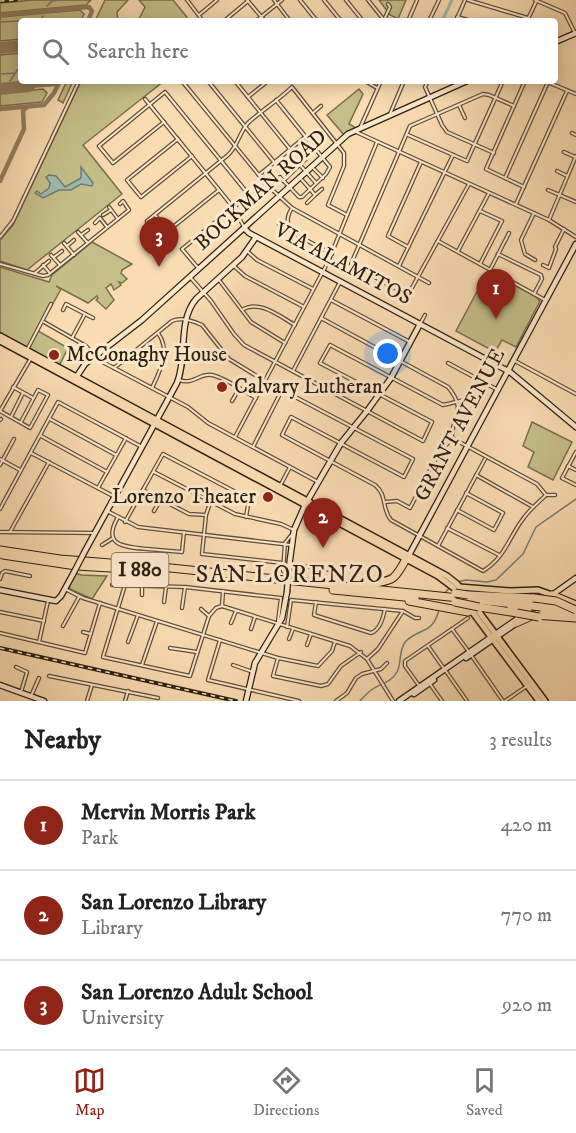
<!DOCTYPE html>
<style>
:root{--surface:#fff;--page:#f2f2f2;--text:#222;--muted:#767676;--line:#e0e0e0;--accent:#8f2418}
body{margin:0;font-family:"IM FELL DW Pica",serif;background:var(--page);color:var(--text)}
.you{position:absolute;left:388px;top:354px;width:21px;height:21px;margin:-15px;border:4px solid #fff;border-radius:50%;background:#1a73e8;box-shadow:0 0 0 9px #1a73e833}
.badge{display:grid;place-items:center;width:39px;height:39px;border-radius:50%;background:var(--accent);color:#fff;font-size:20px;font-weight:700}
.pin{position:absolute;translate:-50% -50px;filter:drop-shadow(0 2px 3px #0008)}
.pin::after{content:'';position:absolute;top:32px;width:21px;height:18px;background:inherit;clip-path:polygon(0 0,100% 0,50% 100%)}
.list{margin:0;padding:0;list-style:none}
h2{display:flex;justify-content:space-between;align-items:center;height:78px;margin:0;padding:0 24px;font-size:26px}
h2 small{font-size:20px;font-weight:400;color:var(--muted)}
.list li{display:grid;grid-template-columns:39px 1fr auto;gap:18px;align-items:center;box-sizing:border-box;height:90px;padding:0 24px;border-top:2px solid var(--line)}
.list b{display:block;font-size:22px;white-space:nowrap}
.list p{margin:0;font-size:20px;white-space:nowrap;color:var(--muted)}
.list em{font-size:20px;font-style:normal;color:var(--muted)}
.icon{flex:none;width:33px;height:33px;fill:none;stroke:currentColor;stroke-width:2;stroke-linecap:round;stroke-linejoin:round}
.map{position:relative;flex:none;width:576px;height:701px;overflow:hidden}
.search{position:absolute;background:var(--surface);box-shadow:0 3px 15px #0003;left:18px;right:18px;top:18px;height:66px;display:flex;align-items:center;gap:15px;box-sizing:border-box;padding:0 21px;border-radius:6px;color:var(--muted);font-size:22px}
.sheet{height:348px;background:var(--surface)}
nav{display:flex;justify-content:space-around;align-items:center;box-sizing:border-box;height:84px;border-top:2px solid var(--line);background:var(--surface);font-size:16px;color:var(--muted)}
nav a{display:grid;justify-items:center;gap:3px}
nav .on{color:var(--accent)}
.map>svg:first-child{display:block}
.green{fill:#c4bf88;stroke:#786f4c;stroke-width:1.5}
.water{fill:#9fbab1;stroke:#717c71;stroke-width:1.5}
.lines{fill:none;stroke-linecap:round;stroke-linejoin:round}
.stream{stroke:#717c71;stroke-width:1.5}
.canal{stroke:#9fbab1;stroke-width:3}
.taxiway{stroke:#937e61;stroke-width:4.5}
.runway{stroke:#937e61;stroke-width:12}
.street-casing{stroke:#604e38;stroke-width:4.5}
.secondary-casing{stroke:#2c1f10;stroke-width:7}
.primary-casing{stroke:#2c1f10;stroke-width:8}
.highway-casing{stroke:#2c1f10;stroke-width:9}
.street{stroke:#fce8cd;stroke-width:2}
.secondary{stroke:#fce8cd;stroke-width:4.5}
.primary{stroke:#fadcb2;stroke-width:5}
.highway{stroke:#fadcb2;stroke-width:7}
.rail-casing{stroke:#2c1f10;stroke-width:4}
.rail{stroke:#fce8cd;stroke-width:1.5;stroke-dasharray:4.5;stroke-linecap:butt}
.secondary-bridge-casing{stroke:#2c1f10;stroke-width:7;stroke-linecap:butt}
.highway-bridge-casing{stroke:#2c1f10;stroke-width:9;stroke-linecap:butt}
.secondary-bridge{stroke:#fce8cd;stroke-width:4.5}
.highway-bridge{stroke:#fadcb2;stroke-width:7}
.poi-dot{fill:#8f2418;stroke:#fce8cd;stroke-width:2}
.labels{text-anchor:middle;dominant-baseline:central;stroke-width:6;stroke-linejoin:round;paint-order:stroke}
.shield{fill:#fce8cd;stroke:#6a5b49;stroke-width:1.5}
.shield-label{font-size:20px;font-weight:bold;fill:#2c1f10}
.street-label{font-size:21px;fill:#2c1f10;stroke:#fce8cd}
.poi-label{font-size:21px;fill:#2c1f10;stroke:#fce8cd;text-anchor:start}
.quarter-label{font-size:24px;letter-spacing:1.5px;fill:#2c1f10;stroke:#fce8cd}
</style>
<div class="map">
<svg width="576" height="701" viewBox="0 0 576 701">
<rect width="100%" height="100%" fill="#fadcb2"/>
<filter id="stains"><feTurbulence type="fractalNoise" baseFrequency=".00333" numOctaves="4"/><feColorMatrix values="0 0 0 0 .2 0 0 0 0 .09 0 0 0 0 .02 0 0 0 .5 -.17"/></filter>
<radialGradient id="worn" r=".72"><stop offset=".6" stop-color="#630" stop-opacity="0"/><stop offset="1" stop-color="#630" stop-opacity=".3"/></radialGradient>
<g class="green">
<path d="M33 0H91L86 5 0 13V3Z"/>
<path d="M105 0H128L117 12 118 21H95Z"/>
<path d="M139 0H173L190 21H138L145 7Z"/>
<path d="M379 0H406L398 19 390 15Z"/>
<path d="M80 10 84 14 81 21H21V39L0 41V17Z"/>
<path d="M21 53V81H39L0 84V55Z"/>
<path d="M67 81H73L63 103 58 100Z"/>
<path d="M81 81H164L83 145 122 194 27 270 0 261V240L13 225Z"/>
<path d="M43 89 47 93 42 102 0 106V93Z"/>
<path d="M359 89 363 94 349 124 356 128 344 135 327 115Z"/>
<path d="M92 242 132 264 122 270 121 273 127 279 122 283 119 282 121 285 114 290 111 284 106 288 114 300 106 309 96 300 98 298 97 296 88 303 56 286 61 289 38 331 68 348 59 366 0 333V267L49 282 52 275Z"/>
<path d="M488 271 535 296 540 301 516 347 502 340 495 352 456 331Z"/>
<path d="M532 422 572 442 553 480 528 467 534 452 523 446Z"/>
<path d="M76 573 81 575 107 576 92 599 70 589 69 586Z"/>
</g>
<path class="water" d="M81 167 93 183 92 186 81 184 71 190H59L43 198 35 193 37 191 41 194 49 188 50 183 46 177 49 175 56 176 65 187 81 178Z"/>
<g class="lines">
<g class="stream">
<path d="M47 6 52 1 58 0"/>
<path d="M40 21 43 16"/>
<path d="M0 22 41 20"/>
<path d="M0 74 16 73"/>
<path d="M10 81 18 69"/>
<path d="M457 582 466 580 487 582 496 580 523 554 536 527 576 499"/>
<path d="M444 594 451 586"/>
<path d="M360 701C363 698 366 694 370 691 378 684 391 683 397 672 402 663 398 650 406 641 421 627 432 635 439 610"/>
</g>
<path class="canal" d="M442 21 452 0"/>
<g class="taxiway">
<path d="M0 15 89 7 92 11 88 21"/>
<path d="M29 86 55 84 60 81"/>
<path d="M0 109 44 105 54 93 60 81"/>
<path d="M0 181 24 129 23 111 27 107"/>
</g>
<g class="runway">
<path d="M0 48 21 46"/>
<path d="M0 89 29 86"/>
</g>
<defs>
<g id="street">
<path d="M187 0 203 21"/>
<path d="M247 0 265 21"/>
<path d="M274 0 290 21"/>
<path d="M300 0 317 21"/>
<path d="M324 0 341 21"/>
<path d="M346 0 363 21"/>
<path d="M368 0 384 20"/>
<path d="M468 0 528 18"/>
<path d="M535 0 565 13 575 33"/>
<path d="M199 15 217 0"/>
<path d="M457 17 472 21"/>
<path d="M384 20 390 7 388 4"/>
<path d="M224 21 248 1"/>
<path d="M256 21 282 0"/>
<path d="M408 21 417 0"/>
<path d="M429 21 439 0"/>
<path d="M456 21 465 0"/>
<path d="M527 21 536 2"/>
<path d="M182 81 267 185 292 208 429 283"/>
<path d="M208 81 274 162"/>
<path d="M235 81 290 149"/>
<path d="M365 81 377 88"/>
<path d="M428 81 425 87 442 125 447 132 494 153"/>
<path d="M545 81 576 94"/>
<path d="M248 97 268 81"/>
<path d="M145 99 233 207 244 227"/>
<path d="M459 105 465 118"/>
<path d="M313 113 321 106"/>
<path d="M390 114 404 81"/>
<path d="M164 122 113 163 99 146 165 92 249 195 182 249 199 269"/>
<path d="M360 128 381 81"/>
<path d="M354 131 549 220 576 237"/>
<path d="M572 133 576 135"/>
<path d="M408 135 467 161 503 81"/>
<path d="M178 139 127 180 141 197 192 156"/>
<path d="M564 152 575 157"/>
<path d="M300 165 316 183"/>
<path d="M314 169 323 178"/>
<path d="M557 171 567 176"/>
<path d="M259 175 305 137"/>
<path d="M505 178 548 82"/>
<path d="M302 180 310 189"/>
<path d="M283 181 307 158"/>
<path d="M469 184 408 295 351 264 410 126 483 94 489 95 514 106"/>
<path d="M267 185 280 177 299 197H302L326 174 330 167 276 100"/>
<path d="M524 187 486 169 525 81"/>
<path d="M548 190 576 202"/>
<path d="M315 195 322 189"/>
<path d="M307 203 315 195 310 189"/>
<path d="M516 204 567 91"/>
<path d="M109 207 118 219"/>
<path d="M292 208C286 217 286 225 293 233L332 254"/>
<path d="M480 211 502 221 480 264"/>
<path d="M534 213 521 240 525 254 535 260"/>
<path d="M103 215 111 210"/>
<path d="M155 215 168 231 219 190"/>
<path d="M549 220 576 156"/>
<path d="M147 221 228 155C238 146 239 133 248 123 262 110 279 100 292 87L344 153V166L328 205 347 215"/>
<path d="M95 223 100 218 107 227"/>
<path d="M279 225 287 223"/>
<path d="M78 232 87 242"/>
<path d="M81 235 88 230"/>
<path d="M0 237 13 221 79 81"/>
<path d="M438 241 545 300"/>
<path d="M64 243 74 255"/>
<path d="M67 246 74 240"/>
<path d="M408 247 388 236 421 162"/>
<path d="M247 251 257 260 313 289"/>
<path d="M458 251 489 193"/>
<path d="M498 254 541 275 542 279 534 294"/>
<path d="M51 255 60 265"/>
<path d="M54 257 62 251"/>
<path d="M0 264 43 276 48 275 129 210 123 201 120 204"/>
<path d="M43 265 49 272"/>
<path d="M543 265 549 268 556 249 555 247 564 229"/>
<path d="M234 266 245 276 304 307"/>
<path d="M399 266 453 155"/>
<path d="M490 270 509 233"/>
<path d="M35 273 49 261"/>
<path d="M190 277 211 301 234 334 244 345 423 441 432 422 320 363 330 345 443 405 469 399"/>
<path d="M219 280 251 322 285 343"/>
<path d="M331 300 410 342"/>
<path d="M63 310 66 304 93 318"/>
<path d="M242 310C259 299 279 316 295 325"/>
<path d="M321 318 448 387C468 411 451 416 452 438"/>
<path d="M44 322 86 346 97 359 188 407 208 423 318 482"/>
<path d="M420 324 425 315"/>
<path d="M72 338 85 314"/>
<path d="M28 348 51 304"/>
<path d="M135 352 143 361"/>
<path d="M184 355 202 357"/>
<path d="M515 361 576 394"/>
<path d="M448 363 498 390"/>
<path d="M114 368 172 321C181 317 193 321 202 325L229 359 265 381"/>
<path d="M293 371 340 282"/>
<path d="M179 380C194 385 199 373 212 375 226 378 243 391 256 398"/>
<path d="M13 387 33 398"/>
<path d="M152 388C160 371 171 350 158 333"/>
<path d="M232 401 239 389"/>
<path d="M11 417 23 393"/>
<path d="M50 419 116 455"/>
<path d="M0 420 1 419"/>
<path d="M21 422 38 390 48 395 30 428 0 411 31 358"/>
<path d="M41 436 107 472"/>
<path d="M235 437 328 262 377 142"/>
<path d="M452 438 537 484 546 495"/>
<path d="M253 447 282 390 413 459 404 477 291 417 282 435 375 485C388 496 381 508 391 520L483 571C505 558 509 537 523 519 529 510 538 503 546 495"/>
<path d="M576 452 562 478 576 485"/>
<path d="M31 453 115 497"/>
<path d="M0 459 20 470"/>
<path d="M0 465 14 439"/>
<path d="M568 466 576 470"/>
<path d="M154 472 235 514 281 524 294 530"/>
<path d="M476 475 533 507"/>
<path d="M280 486 290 467"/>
<path d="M98 488 126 438"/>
<path d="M143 490 189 514 206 515"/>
<path d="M546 495H555"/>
<path d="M385 502 397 501 410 508 440 451 452 439"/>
<path d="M210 503 206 515 202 554 283 563"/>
<path d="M0 509 58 402 142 447"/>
<path d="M457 510 494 530 503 513 466 493"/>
<path d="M107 511 138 527 291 545"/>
<path d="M154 511 161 499"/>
<path d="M118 517C101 546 125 547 147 549 159 550 170 551 182 552L184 532"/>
<path d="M125 522 163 454 249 499 246 517"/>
<path d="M447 528 499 555"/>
<path d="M0 532 95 533"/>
<path d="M10 532 49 462"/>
<path d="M293 533 285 543 283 571 293 572 296 565 332 570"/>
<path d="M102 545 113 538"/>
<path d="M438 546 485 459"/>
<path d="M0 579 2 573 5 571 30 576"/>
<path d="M112 585 185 587 281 598 278 621"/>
<path d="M125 585 103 657 190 676 209 616 216 608 222 606 223 591"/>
<path d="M65 589 83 598 278 658 318 666 332 651 335 642"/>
<path d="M142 595V586"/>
<path d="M164 602 166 587"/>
<path d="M316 602 314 615 371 633C380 630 383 618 385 609"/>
<path d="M222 606 350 646 367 659 393 701"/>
<path d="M182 608 185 587"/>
<path d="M201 609 209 616"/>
<path d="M0 612 44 621"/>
<path d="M231 623 236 611"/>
<path d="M63 626 79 597"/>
<path d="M287 627 291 600 403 611 415 618H419"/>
<path d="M251 629 255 617"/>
<path d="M452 629 469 652"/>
<path d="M83 632 91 634"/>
<path d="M0 633 85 653 100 603"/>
<path d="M289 639 293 629"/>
<path d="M220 640 208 680 299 701"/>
<path d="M39 642 48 601"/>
<path d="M128 642 138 615"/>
<path d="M307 645 311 634"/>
<path d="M428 646 467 701"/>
<path d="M170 648 197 652"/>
<path d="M471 655 503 701"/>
<path d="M278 658 273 676 321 686 328 684 341 666 361 652"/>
<path d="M367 659 378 649 403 611"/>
<path d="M142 665 157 621"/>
<path d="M233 665 253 672"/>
<path d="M16 667 27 672 21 692"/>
<path d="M49 676 158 698"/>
<path d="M430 684 442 701"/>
<path d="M420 687 405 666V661L468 618"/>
<path d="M31 696 39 678"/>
<path d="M87 701 92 685"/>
<path d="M125 701 128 691"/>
<path d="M336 701 347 693 356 678 362 674 381 669 387 663"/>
<path d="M505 701 527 686"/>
</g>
<g id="secondary">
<path d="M555 42 576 33"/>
<path d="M244 228 249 233 510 372 576 427"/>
<path d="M75 379 85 364 142 320 348 134 467 81"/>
<path d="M85 551 177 383C188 356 177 322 196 299L242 257 256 237"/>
<path d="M408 557 576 244"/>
<path d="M289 567 294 530 305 505 341 443 367 411 391 378 420 324"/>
<path d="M0 590 56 601 61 596 73 574"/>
<path d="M552 595 576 578"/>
<path d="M466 658 518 622"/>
<path d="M0 685 44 701"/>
<path d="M414 694 434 680"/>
<path d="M246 701 255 663 282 618 287 592"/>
<path d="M399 701 523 615"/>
</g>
<g id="primary">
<path d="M0 336 447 576 457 584 476 608 545 701"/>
<path d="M0 341 438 576 454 588 462 598 539 701"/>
<path d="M459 587 511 591 538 590 552 595"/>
</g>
<g id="highway">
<path d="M0 550 60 559 161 567 459 598"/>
<path d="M3 555 76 566 161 571"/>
<path d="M365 585C392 579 392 585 406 559"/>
<path d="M333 590 415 598"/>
<path d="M468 595 534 598"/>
<path d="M552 595 576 605"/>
<path d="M475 600 515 604"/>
<path d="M409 601 468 612 476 608"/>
<path d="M510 602 535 604"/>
<path d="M543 605 568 608"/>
<path d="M479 607 517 613"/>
<path d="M511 607 528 609"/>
<path d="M539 610 576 614"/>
<path d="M516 623 534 615 576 618"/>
</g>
</defs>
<use href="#street" class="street-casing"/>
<use href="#secondary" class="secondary-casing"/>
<use href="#primary" class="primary-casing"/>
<use href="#highway" class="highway-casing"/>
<use href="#street" class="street"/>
<use href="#secondary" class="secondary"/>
<use href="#primary" class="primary"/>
<use href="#highway" class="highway"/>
<defs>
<g id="rail">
<path d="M0 1 16 0"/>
<path d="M0 648 236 701"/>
</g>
</defs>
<use href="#rail" class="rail-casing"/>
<use href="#rail" class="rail"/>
<defs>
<g id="secondary-bridge">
<path d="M73 574 85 551"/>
<path d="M287 592 289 567"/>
</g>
<g id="highway-bridge">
<path d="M455 593 468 595"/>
<path d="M534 598 556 601 576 610"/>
<path d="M455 602 479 607"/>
<path d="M532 606 541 607"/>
<path d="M517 613 539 617"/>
</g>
</defs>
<use href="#secondary-bridge" class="secondary-bridge-casing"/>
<use href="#highway-bridge" class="highway-bridge-casing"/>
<use href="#secondary-bridge" class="secondary-bridge"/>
<use href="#highway-bridge" class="highway-bridge"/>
</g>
<g class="poi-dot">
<circle cx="54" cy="355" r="6"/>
<circle cx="222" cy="387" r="6"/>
<circle cx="268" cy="497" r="6"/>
</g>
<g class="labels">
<rect class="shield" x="111.5" y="553" width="57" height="34" rx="4.5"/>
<g class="shield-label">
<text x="140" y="570">I 880</text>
</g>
<g class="street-label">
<text transform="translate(261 190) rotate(-42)">BOCKMAN ROAD</text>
<text transform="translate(343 264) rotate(28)">VIA ALAMITOS</text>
<text transform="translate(460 425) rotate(-62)">GRANT AVENUE</text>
</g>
<g class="poi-label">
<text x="66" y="355">McConaghy House</text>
<text x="234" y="387">Calvary Lutheran</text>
<text x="256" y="497" text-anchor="end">Lorenzo Theater</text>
</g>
<g class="quarter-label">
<text x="290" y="575">SAN LORENZO</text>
</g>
</g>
<rect width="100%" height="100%" filter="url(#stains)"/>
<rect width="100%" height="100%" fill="url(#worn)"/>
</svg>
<div class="you"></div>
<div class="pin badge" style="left:496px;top:319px">1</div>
<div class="pin badge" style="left:323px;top:548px">2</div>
<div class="pin badge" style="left:159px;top:267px">3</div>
<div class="search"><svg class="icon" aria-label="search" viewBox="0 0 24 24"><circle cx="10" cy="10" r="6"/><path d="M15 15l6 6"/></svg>Search here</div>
</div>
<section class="sheet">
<h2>Nearby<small>3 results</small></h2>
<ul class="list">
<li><span class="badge">1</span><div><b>Mervin Morris Park</b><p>Park</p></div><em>420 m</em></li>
<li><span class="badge">2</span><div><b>San Lorenzo Library</b><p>Library</p></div><em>770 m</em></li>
<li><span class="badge">3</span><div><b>San Lorenzo Adult School</b><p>University</p></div><em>920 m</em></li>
</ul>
</section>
<nav>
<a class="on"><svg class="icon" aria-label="map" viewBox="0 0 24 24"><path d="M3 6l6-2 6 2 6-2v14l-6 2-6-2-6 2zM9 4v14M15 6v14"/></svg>Map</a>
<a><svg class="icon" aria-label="directions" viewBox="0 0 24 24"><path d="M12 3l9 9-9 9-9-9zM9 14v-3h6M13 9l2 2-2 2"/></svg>Directions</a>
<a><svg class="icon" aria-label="saved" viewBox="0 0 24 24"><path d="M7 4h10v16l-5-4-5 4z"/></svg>Saved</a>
</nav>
